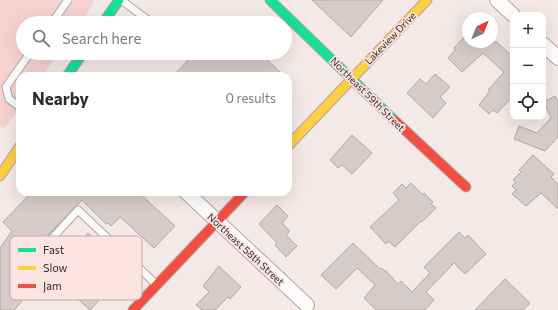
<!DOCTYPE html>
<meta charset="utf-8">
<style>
:root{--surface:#fff;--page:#f7f7f7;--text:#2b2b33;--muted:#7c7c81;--line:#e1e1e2}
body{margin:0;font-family:Commissioner,sans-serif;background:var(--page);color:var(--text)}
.controls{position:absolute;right:12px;top:12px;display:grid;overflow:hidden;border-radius:8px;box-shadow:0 4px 16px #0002}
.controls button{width:36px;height:36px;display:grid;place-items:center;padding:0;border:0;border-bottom:1px solid var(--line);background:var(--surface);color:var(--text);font:20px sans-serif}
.compass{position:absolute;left:462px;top:12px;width:36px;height:36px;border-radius:50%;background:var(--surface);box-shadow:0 4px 16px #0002;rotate:43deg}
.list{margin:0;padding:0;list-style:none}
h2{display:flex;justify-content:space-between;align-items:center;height:52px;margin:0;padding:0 16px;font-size:17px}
h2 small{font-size:13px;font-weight:400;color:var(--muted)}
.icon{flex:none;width:22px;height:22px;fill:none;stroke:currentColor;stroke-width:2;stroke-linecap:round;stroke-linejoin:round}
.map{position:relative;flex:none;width:558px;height:310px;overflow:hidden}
.search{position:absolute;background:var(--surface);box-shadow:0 4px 16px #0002;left:16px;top:16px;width:276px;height:44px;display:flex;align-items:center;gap:10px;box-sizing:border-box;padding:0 14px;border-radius:22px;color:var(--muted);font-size:15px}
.panel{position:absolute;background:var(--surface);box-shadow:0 4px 16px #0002;left:16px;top:72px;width:276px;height:124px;border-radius:12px}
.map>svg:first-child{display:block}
.green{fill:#f6d2ce}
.building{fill:#d7cbc9;stroke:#b4a8a7}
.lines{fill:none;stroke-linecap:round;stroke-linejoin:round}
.lane-casing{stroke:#b0a5a3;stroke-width:9}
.street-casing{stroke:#b0a5a3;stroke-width:16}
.fast-casing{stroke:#b0a5a3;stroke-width:11}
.slow-casing{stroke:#b0a5a3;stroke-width:11}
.jam-casing{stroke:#b0a5a3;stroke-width:11}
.lane{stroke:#fefcfb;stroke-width:7}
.street{stroke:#fefcfb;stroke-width:14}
.fast{stroke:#16e098;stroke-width:9}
.slow{stroke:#ffcf43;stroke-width:9}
.jam{stroke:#f24e42;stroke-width:9}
.labels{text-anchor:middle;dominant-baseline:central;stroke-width:3.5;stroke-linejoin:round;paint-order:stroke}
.street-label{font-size:10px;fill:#3a2c2a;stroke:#fbe4e1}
.key{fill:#fbe4e1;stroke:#c1adaa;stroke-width:1}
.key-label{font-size:11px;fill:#3a2c2a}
</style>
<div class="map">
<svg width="558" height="310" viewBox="0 0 558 310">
<rect width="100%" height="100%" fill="#f5e9e7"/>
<path class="green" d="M0 0H95L81 23H23V53H59L42 76H20V107L4 129 0 126Z"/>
<g class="building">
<path d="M312 0H383L351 37Z"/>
<path d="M468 33V42H497L513 57V96L497 113 493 110 489 114 479 105 490 91 488 90 504 72 483 53 462 72 448 58 455 50 454 48Z"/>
<path d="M195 53H260L284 76H173Z"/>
<path d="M435 74 450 87 440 97 446 103 433 118 407 93 420 79 426 84Z"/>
<path d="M555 96 558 102V137L545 151 514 139 519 126 537 133 551 118 544 102Z"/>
<path d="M352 135 372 153 352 174 342 165 338 168 330 160Z"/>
<path d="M533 155 554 174 551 177 558 184V209L541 193 526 206 512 194 516 190 512 186 516 182 513 180 521 172 519 170Z"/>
<path d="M411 183 423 195 424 193 433 202 431 204 436 208 422 222 421 221 395 247 388 241 386 244 370 227 399 200 393 193 402 184 406 188Z"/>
<path d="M32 192H138L175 226 154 248 120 217 111 226 108 223 106 224 82 200 24 260 49 284 37 297 31 291 14 310H0V248L12 231 3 222Z"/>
<path d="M277 205 288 216 282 223 290 231 286 235 297 246 286 257 275 245 277 243 259 224Z"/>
<path d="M459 232 465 238 468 235 486 254 465 274 454 263 426 292 434 300 425 310H376L364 298 375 285 357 268 336 289 321 275 353 243 380 269 381 268 387 272 398 284 401 281 412 292 430 273 424 267Z"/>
<path d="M88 233 123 266 120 270 126 275 103 300 101 298 90 310 50 274Z"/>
<path d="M219 266 241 287 230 299 228 297 215 310H202L196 305 209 292 203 286Z"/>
<path d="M505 279 530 303 523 310H475Z"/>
</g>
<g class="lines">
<defs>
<g id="lane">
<path d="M121 0 152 23"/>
<path d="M52 23 68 0"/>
<path d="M20 107 9 99 6 87 30 53"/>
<path d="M34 258 78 210 156 284"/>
</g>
<g id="street">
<path d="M497 0 513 15"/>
<path d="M543 44 558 58"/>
<path d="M186 192 307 305"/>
</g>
<g id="fast">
<path d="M270 0 394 120"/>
<path d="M103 23 119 0"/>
<path d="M67 76 83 53"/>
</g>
<g id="slow">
<path d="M288 146 427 0"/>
<path d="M0 176 20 146"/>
</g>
<g id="jam">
<path d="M394 120 466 187"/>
<path d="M133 310 245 192"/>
</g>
</defs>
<use href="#lane" class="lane-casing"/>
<use href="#street" class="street-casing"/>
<use href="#fast" class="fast-casing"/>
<use href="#slow" class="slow-casing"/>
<use href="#jam" class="jam-casing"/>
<use href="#lane" class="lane"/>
<use href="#street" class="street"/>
<use href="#fast" class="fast"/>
<use href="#slow" class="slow"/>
<use href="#jam" class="jam"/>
</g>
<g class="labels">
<g class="street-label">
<text transform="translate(390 38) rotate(-46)">Lakeview Drive</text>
<text transform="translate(368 94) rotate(45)">Northeast 59th Street</text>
<text transform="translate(246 249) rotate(43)">Northeast 58th Street</text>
</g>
</g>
<rect x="10" y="236" width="132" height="64" rx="6" class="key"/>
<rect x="18" y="248" width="18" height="4" fill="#16e098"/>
<rect x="18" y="266" width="18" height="4" fill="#ffcf43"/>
<rect x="18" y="284" width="18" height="4" fill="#f24e42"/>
<g class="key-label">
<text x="43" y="254">Fast</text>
<text x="43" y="272">Slow</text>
<text x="43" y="290">Jam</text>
</g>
</svg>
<div class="controls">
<button>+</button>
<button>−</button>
<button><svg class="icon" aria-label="locate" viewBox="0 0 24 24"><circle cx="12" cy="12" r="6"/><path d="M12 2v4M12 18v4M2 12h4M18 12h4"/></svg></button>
</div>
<svg class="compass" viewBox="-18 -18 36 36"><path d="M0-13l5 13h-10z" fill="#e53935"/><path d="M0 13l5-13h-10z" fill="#7c7c81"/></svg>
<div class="search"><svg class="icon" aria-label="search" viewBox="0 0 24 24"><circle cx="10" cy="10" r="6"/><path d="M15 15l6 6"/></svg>Search here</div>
<section class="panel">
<h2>Nearby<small>0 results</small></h2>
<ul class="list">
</ul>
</section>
</div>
